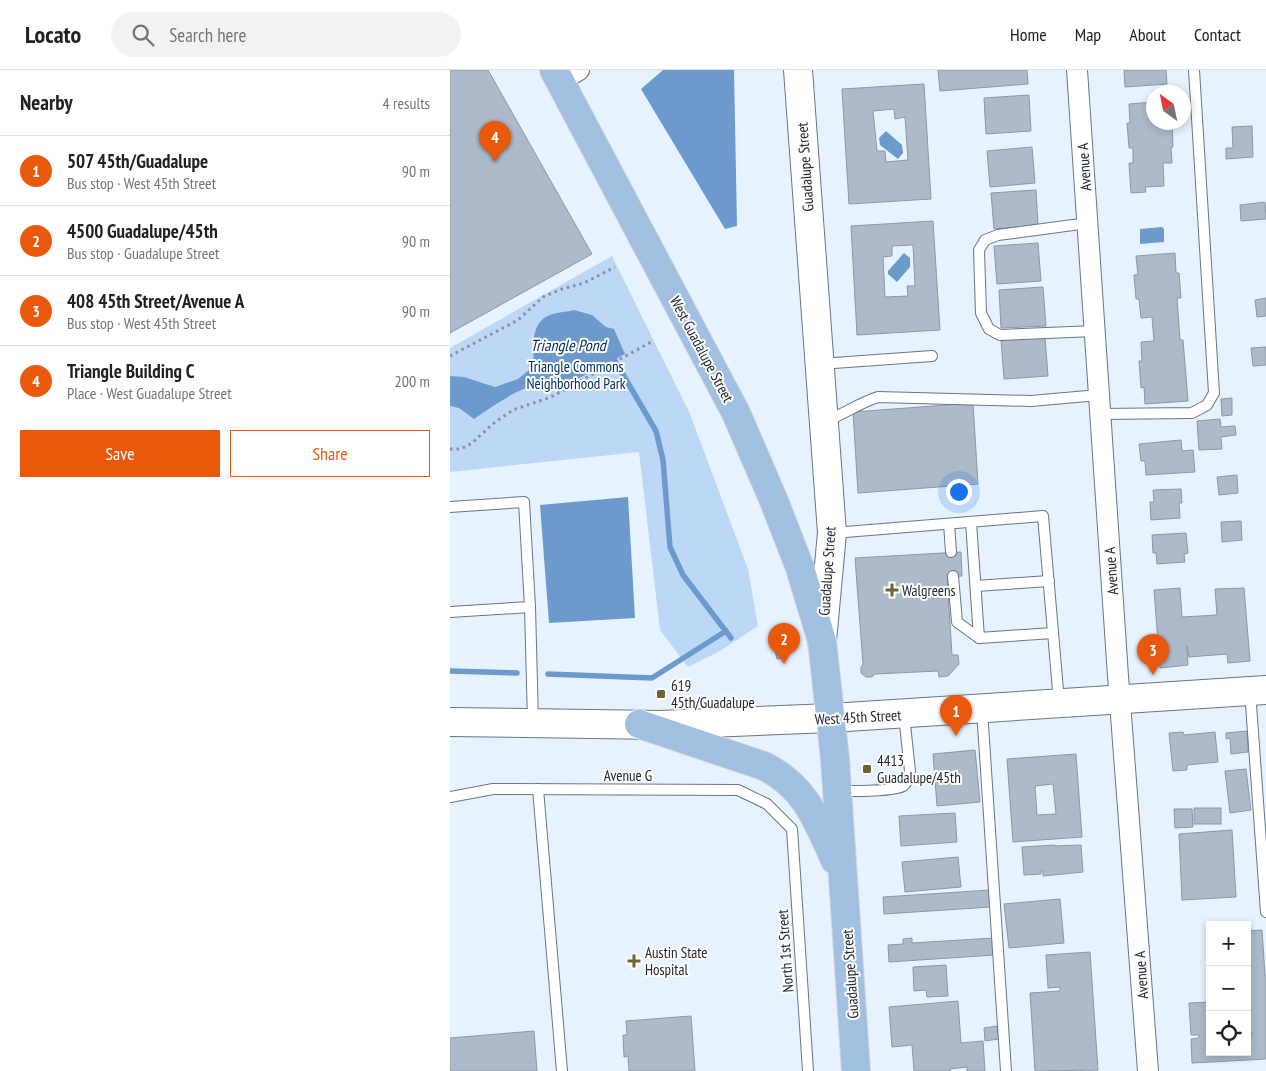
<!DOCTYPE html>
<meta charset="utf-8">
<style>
:root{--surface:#fff;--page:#f2f2f2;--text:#202124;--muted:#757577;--line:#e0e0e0;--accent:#ea580c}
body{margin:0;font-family:"PT Sans Narrow",sans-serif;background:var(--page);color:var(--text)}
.controls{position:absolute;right:15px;bottom:15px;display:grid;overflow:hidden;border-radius:0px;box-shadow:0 2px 8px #0003}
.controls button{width:45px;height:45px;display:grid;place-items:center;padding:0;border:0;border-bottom:1px solid var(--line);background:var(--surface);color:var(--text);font:25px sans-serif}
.compass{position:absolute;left:696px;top:15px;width:45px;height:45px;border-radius:50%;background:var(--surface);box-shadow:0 2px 8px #0003;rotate:327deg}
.you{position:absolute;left:508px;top:421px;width:18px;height:18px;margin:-12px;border:4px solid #fff;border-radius:50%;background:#1a73e8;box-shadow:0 0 0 8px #1a73e833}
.badge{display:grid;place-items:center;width:32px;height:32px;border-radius:50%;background:var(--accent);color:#fff;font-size:16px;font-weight:700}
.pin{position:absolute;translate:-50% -41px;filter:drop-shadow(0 1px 2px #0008)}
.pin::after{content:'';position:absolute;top:26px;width:18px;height:15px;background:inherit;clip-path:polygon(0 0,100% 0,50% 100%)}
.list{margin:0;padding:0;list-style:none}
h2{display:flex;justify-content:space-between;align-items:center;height:65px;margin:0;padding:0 20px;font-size:21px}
h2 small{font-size:16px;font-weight:400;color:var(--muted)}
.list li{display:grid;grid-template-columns:32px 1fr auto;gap:15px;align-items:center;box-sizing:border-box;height:70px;padding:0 20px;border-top:1px solid var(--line)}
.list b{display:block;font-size:19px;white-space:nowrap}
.list p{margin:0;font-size:16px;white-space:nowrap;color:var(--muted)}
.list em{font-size:16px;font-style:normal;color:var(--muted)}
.actions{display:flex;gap:10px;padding:15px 20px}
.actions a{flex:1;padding:11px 0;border:1px solid var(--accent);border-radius:0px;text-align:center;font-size:18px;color:var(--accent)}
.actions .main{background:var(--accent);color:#fff}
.icon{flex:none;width:28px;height:28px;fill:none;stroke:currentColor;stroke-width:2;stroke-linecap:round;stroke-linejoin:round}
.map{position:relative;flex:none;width:816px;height:1001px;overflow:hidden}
header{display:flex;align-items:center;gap:30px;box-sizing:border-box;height:70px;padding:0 25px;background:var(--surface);border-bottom:1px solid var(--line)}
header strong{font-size:24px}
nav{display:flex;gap:28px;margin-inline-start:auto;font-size:18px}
.search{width:350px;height:45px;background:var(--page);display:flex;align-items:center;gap:12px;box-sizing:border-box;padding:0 18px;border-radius:28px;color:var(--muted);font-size:19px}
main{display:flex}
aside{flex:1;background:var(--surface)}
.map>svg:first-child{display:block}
.green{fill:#bdd8f6}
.water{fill:#6c9acd}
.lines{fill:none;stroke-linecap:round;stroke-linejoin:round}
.stream{stroke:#6c9acd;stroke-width:5.5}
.building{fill:#acbac9;stroke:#8a97a6;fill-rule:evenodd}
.lane-casing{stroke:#687583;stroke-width:12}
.street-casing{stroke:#687583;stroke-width:22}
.secondary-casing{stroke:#687583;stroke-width:30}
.primary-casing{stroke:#d3d4d5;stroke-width:30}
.path{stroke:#88909a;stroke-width:3;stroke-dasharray:2.5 4;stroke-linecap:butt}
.lane{stroke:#fff;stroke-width:10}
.street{stroke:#fff;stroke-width:20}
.secondary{stroke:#fff;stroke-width:28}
.primary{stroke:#a0bfe1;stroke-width:28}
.poi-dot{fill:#6b6430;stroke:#fdfdfd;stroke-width:2}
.labels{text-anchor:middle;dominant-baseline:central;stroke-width:4;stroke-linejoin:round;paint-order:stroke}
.street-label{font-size:15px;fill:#24292f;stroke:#fdfdfd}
.park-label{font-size:15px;fill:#003362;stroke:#fdfdfd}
.poi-label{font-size:15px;fill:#24292f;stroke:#fdfdfd;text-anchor:start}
.water-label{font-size:16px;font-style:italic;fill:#003362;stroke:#fdfdfd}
</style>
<header>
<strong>Locato</strong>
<div class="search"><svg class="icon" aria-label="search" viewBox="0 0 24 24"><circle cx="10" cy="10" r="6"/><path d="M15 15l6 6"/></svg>Search here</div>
<nav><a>Home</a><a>Map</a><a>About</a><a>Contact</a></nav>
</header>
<main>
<aside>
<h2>Nearby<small>4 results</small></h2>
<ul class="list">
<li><span class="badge">1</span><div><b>507 45th/Guadalupe</b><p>Bus stop · West 45th Street</p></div><em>90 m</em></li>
<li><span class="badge">2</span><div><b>4500 Guadalupe/45th</b><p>Bus stop · Guadalupe Street</p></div><em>90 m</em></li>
<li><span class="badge">3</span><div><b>408 45th Street/Avenue A</b><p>Bus stop · West 45th Street</p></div><em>90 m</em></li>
<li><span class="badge">4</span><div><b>Triangle Building C</b><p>Place · West Guadalupe Street</p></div><em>200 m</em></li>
</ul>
<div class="actions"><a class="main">Save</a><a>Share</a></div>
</aside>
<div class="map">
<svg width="816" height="1001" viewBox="0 0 816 1001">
<rect width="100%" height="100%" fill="#e6f2ff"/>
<path class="green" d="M162 186 240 344 298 499 308 556 270 581 238 597 210 560 189 382 0 402V278Z"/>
<g class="water">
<path d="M213 0H284L287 156 275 159 191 19Z"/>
<path d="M436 61 452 75 453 83 448 89 430 75 429 68Z"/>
<path d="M712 157 714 159V172L690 174V159Z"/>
<path d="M454 183 460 188V197L447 212 438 204V201Z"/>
<path d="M124 240 142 245 156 257 164 259 175 284 116 315C81 307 52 330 24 349L9 338 0 336V306L14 307 45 317 68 309 84 296C83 279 80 252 100 245 107 242 116 242 124 240Z"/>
<path d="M178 427 185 548 99 553 90 435Z"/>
</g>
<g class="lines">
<g class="stream">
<path d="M157 287 164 289 206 361 213 390 220 477 233 505 281 568"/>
<path d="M0 601 67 603"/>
<path d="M98 604 202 608 276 561"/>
</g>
</g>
<g class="building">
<path d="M0 0H38L142 184 0 263Z"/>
<path d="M488 0H577L578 14 490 21Z"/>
<path d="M674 0H716L717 14 675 17Z"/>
<path d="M474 14 481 129 399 134 392 19ZM444 39 445 49 455 47 458 90 436 92 435 81H427L423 41Z"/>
<path d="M579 25 581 61 536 64 534 28Z"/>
<path d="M704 32V52H722L723 77H721L722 93H713L714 116 695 117 696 122 681 123 679 93H683V78H679L677 53H680L679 34Z"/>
<path d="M802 56 803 87 776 89V78H783L782 57Z"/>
<path d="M582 77 585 113 540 117 537 81Z"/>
<path d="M586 120 588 155 544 159 541 123Z"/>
<path d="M815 132 816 149 791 151 790 135Z"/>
<path d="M483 151 490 260 407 265 401 156ZM463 175 465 216H457L458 226 435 227 433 187 442 186V176Z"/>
<path d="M588 173 591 211 547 214 544 176Z"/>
<path d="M725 183 726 203H729L731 228H727L730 270H733L738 331 695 334 694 317 691 318 689 291H692L691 272 704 271 702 247 691 248 689 229H686L684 205H688L686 186Z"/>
<path d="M593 217 596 256 551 258 549 220Z"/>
<path d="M816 228V246L807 247 805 230Z"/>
<path d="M595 267 598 306 554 309 551 270Z"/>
<path d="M816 277V295L803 296 801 278Z"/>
<path d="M782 328V345L772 346 771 329Z"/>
<path d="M523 333 528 414 408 423 403 342Z"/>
<path d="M770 349 771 357 785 356 786 365 771 367 772 379 749 380 747 351Z"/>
<path d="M731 370 732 381 743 380 745 402 696 405 695 391H691L689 374Z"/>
<path d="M787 405 788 423 769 425 767 407Z"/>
<path d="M731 419 732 433H729L730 448 701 450 700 432H704L703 420Z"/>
<path d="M791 451 792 470 772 472 771 452Z"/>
<path d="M736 463 738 483 734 484 735 492 707 494 706 483H703L702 465Z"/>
<path d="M511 482 512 506 497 507 502 585H508L509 594 498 606 489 607 488 601 425 604 422 607H416L411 603V597L413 594 405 488Z"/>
<path d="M730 518 732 547 767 545 765 519 794 518 800 591 778 593 777 584 739 587 737 576 738 595 710 598 704 520Z"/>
<path d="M330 575 333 588 327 589 324 576Z"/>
<path d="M797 661 798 682 781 684 780 668 776 669V663Z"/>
<path d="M733 662 734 665 765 662 768 692 737 695V700L723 701 719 663Z"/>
<path d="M525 680 530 732 487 736 483 684Z"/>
<path d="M626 684 632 767 563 772 557 689ZM603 714 606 744 587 745 585 716Z"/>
<path d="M796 699 801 740 780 743 775 701Z"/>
<rect x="744" y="738" width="27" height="16"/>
<path d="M724 739H742L743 757 725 758Z"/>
<path d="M505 743 507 772 451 776 449 746Z"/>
<path d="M782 760 786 827 732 830 729 764Z"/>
<path d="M605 775V776L631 775 633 802 593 806V800L591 801V804L574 805 572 777Z"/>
<path d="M508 787 511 817 455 822 452 792Z"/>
<path d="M540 820 541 837 434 844 433 827Z"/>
<path d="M610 829 614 873 559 878 554 834Z"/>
<path d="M812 860 815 905H816V989L742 993 741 969 749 968V965H741L739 933 760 932V964H756L757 968H760V982H797V966H802L801 962H800L797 945V861Z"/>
<path d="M462 868V873L544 868 545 885 439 892 438 875 453 874V869Z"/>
<path d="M640 882 648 1000 585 1001 580 923 610 921V917L598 918 596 885Z"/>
<path d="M496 895 498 926 477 927 476 920 464 921 463 897Z"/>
<path d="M508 931 511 973 533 971 535 1001H517V997L500 999V1001H464L462 975 442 977 439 937Z"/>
<path d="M241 946 245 1001H179L178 986 174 987 173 965H177L176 951Z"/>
<path d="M547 956 549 969 535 971 534 958Z"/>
<path d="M84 961 87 1001H0V968Z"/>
</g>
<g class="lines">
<defs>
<g id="lane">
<path d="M638 153 548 165 535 170 529 180 531 243 539 259 550 265 645 261"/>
<path d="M370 294 482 286"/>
<path d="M650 344 742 343 757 335 764 323 744 0"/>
<path d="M376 351C394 344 409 333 428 327L581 331 649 325"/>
<path d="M0 437 74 432 80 537 0 542"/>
<path d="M521 452 529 568 603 563"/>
<path d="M499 454 501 482"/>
<path d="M383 463 593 446 609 632"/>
<path d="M503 506 507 552 529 568"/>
<path d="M526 516 599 511"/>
<path d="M80 537 83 652"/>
<path d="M800 621 816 842"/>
<path d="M532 640 556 1001"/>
<path d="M88 719 112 1001"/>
<path d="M388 721C401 721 443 722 453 716 458 712 459 707 460 701L454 645"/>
<path d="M0 727 43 719 288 720 317 734 342 759 358 1001"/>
</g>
<g id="street">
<path d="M627 0 668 606 698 1001"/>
<path d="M111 11 129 0"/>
</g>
<g id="secondary">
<path d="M348 0 382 463 372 571"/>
<path d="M0 652 209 655 381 648 816 620"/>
</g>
<g id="primary">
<path d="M104 0 286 343 324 431 350 498 372 571 385 689 406 1001"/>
<path d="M189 654 314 696C356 717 367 750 385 790"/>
</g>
</defs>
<use href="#lane" class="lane-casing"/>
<use href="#street" class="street-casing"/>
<use href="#secondary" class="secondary-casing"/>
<use href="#primary" class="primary-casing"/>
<g class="path">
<path d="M0 286 68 250 93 227 112 219 134 213 165 197"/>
<path d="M0 379H11L22 373 45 352 63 340 101 327 203 271"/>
</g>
<use href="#lane" class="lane"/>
<use href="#street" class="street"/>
<use href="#secondary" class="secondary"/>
<use href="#primary" class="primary"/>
</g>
<g class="poi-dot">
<path d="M439.5 512.5h5v5h5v5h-5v5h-5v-5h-5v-5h5z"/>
<rect x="206" y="619" width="10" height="10" rx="2.5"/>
<rect x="412" y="694" width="10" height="10" rx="2.5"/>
<path d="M181.5 883.5h5v5h5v5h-5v5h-5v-5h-5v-5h5z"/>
</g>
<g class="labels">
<g class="street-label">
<text transform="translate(355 97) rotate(-94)">Guadalupe Street</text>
<text transform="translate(634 97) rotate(-94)">Avenue A</text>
<text transform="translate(252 279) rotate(62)">West Guadalupe Street</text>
<text transform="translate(377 501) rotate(-86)">Guadalupe Street</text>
<text transform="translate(661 501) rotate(-94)">Avenue A</text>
<text transform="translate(408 647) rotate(-3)">West 45th Street</text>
<text x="178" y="705">Avenue G</text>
<text transform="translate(335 881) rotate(-94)">North 1st Street</text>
<text transform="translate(400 904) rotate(-94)">Guadalupe Street</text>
<text transform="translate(691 905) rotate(-94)">Avenue A</text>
</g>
<g class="park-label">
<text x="126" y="296">Triangle Commons<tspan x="126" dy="17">Neighborhood Park</tspan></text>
</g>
<g class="poi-label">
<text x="452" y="520">Walgreens</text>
<text x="221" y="615">619<tspan x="221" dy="17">45th/Guadalupe</tspan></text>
<text x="427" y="690">4413<tspan x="427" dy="17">Guadalupe/45th</tspan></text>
<text x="195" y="882">Austin State<tspan x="195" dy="17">Hospital</tspan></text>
</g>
<g class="water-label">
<text x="118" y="275">Triangle Pond</text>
</g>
</g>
</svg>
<div class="controls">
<button>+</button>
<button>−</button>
<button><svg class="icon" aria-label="locate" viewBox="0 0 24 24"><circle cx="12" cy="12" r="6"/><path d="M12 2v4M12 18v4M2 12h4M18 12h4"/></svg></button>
</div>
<svg class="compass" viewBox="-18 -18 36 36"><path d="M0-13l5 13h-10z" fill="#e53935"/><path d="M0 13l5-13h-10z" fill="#757577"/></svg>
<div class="you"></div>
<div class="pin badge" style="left:506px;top:666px">1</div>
<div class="pin badge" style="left:334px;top:594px">2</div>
<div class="pin badge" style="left:703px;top:605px">3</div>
<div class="pin badge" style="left:45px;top:92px">4</div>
</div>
</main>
